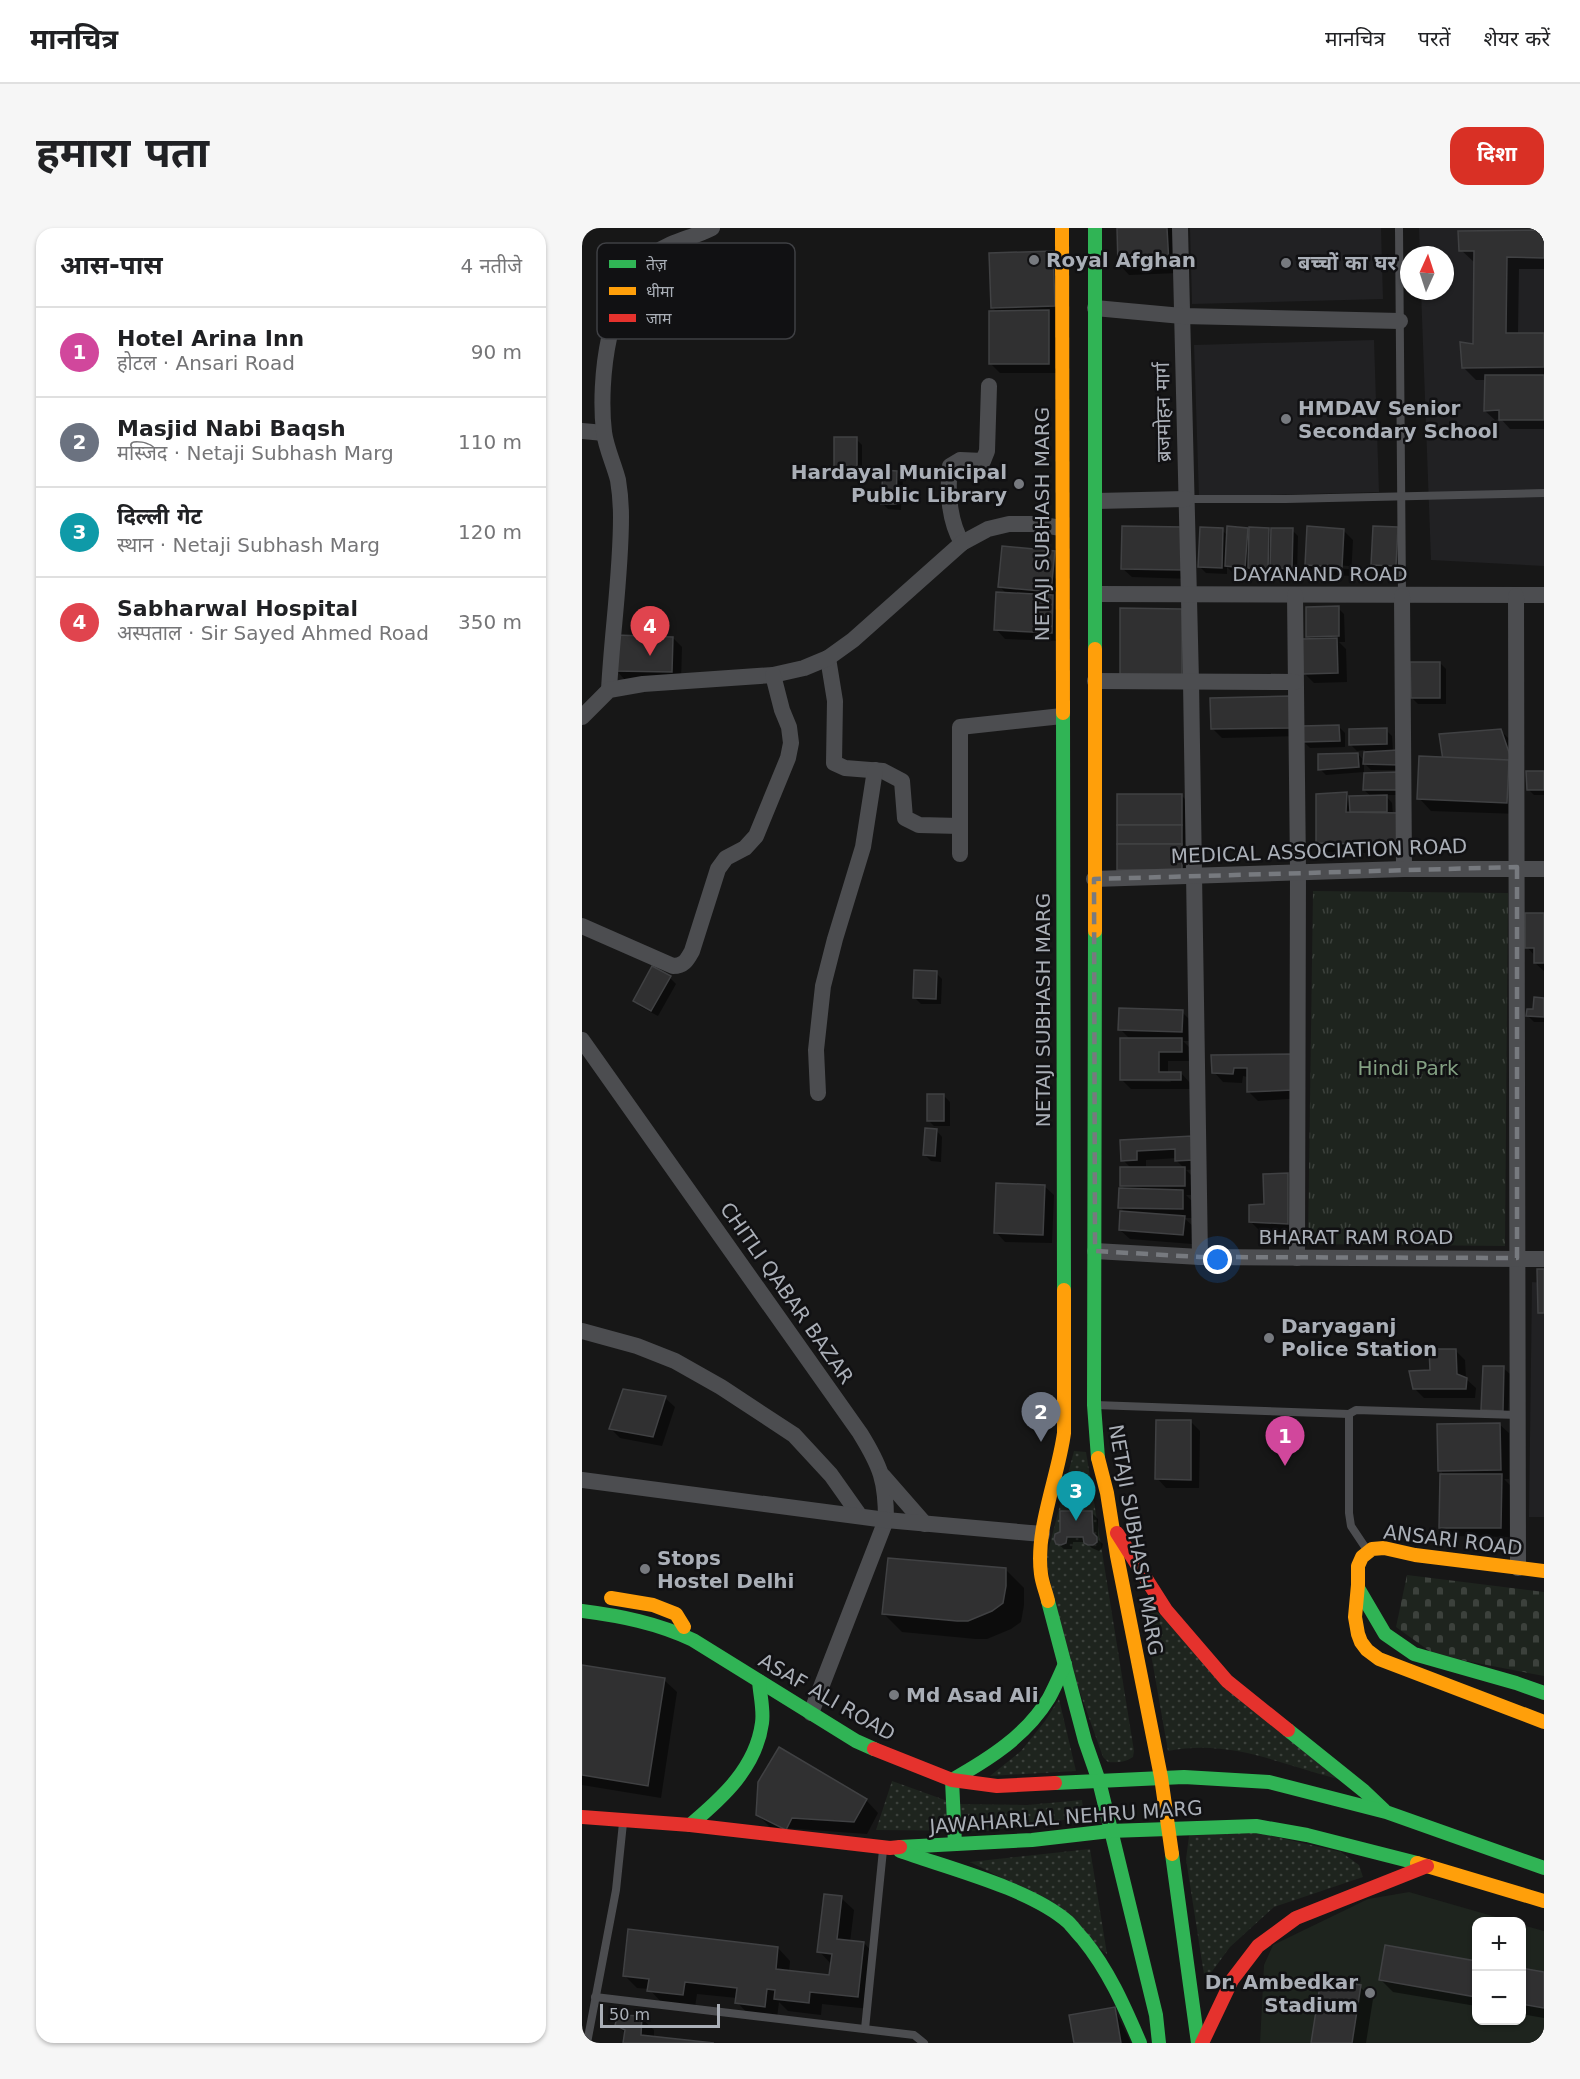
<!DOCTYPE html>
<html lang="hi">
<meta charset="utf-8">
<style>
:root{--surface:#fff;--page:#f6f6f6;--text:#202124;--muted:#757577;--line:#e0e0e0;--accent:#d93025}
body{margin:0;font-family:"DejaVu Sans","Noto Sans Devanagari",sans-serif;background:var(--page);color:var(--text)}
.controls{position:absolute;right:18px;bottom:18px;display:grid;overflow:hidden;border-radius:12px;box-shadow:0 2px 4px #0004}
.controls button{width:54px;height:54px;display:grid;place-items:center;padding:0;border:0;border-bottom:2px solid var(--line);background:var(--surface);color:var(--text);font:30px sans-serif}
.compass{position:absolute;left:818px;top:18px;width:54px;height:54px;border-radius:50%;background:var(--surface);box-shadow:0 2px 4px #0004;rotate:3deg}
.scale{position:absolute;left:18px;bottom:15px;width:120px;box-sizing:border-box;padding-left:6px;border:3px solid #aaafb7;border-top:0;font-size:16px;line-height:21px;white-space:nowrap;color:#aaafb7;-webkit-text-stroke:4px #111113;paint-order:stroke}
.you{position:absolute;left:636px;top:1032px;width:21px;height:21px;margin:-15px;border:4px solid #fff;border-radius:50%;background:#1a73e8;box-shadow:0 0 0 9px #1a73e833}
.badge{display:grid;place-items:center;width:39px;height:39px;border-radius:50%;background:var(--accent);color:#fff;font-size:20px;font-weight:700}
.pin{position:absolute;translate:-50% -50px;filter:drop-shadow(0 2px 3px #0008)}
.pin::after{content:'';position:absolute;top:32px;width:21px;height:18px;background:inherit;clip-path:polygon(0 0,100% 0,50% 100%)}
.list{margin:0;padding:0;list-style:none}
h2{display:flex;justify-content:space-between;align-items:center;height:78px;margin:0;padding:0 24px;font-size:26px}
h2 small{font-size:20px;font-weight:400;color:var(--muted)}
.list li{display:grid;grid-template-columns:39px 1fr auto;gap:18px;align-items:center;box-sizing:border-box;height:90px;padding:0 24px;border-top:2px solid var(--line)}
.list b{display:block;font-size:22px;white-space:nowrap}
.list p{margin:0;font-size:20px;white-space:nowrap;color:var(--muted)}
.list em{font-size:20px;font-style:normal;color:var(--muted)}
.map{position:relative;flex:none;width:962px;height:1815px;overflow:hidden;border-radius:18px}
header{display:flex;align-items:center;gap:36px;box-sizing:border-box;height:84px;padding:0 30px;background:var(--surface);border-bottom:2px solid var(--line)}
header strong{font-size:28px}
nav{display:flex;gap:33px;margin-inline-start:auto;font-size:21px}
.intro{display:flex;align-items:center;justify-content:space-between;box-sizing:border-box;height:144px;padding:0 36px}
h1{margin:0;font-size:42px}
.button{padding:15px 27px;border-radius:18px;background:var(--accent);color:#fff;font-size:21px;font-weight:700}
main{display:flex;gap:36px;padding:0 36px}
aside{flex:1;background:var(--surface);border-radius:18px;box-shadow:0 2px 4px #0004}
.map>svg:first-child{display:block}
.built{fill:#212123}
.grass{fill:url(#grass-dots)}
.cemetery{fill:url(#cemetery-stones)}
.park{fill:url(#park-tufts)}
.garden{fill:#1e241e}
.shadow{fill:#0007;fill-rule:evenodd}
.building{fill:#303031;stroke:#404143;stroke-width:1.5}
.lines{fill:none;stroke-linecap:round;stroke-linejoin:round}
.lane{stroke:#4c4d50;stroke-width:8}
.street{stroke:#4c4d50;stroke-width:16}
.fast{stroke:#30b455;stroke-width:14}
.slow{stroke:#ff9f0a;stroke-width:14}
.jam{stroke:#e5322d;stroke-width:14}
.marked{fill:none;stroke:#777a7f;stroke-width:4.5;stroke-dasharray:12 8;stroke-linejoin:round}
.poi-dot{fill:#777a7f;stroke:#111113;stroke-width:2}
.labels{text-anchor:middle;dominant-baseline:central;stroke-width:5;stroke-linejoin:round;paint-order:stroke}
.poi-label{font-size:20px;font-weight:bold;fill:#aaafb7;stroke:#111113;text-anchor:start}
.street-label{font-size:20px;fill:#aaafb7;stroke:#111113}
.park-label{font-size:20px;fill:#83a082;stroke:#111113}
.key{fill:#111113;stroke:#3f4044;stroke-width:1.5}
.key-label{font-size:16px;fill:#aaafb7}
</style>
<header>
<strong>मानचित्र</strong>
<nav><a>मानचित्र</a><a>परतें</a><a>शेयर करें</a></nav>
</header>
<div class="intro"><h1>हमारा पता</h1><a class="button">दिशा</a></div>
<main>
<aside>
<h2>आस-पास<small>4 नतीजे</small></h2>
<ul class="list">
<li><span class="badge" style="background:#d1479c">1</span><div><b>Hotel Arina Inn</b><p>होटल · Ansari Road</p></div><em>90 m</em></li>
<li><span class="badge" style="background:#6b7280">2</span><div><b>Masjid Nabi Baqsh</b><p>मस्जिद · Netaji Subhash Marg</p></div><em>110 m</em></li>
<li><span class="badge" style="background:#0f9aa8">3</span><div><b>दिल्ली गेट</b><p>स्थान · Netaji Subhash Marg</p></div><em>120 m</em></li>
<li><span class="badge" style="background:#e0444e">4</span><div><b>Sabharwal Hospital</b><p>अस्पताल · Sir Sayed Ahmed Road</p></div><em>350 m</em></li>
</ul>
</aside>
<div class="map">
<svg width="962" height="1815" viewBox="0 0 962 1815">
<defs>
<pattern id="grass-dots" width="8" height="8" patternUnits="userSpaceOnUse" patternTransform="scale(1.5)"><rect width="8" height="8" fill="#1e241e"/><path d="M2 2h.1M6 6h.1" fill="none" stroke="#3c413c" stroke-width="1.8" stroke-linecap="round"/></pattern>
<pattern id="cemetery-stones" width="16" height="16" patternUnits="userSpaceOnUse" patternTransform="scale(1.5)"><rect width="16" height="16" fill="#1e241e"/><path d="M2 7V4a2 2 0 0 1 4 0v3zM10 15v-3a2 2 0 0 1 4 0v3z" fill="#3c413c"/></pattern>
<pattern id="park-tufts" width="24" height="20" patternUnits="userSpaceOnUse" patternTransform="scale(1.5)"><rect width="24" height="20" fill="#1e241e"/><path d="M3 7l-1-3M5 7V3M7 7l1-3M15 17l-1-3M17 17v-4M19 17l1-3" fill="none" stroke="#3c413c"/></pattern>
</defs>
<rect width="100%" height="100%" fill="#171717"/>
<g class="built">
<path d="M608 0H799L801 71 610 76Z"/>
<path d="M837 0H962V338L849 332 839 63H863V27H838Z"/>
<path d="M792 112 797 264 617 269 612 117Z"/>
<path d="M950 1054 962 1055V1289H947Z"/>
</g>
<g class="grass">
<path d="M492 1223 504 1224 552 1523 551 1529C544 1534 534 1535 526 1534L521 1529 480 1414 464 1331Z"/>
<path d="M559 1369 756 1551C697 1536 649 1511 586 1523Z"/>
<path d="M477 1471 494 1543 408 1548 439 1523 463 1493Z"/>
<path d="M310 1553 374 1576 445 1577 500 1572 502 1589 405 1603 294 1602Z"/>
<path d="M630 1594 759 1624 777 1637 781 1649 692 1679 648 1719 623 1753 604 1631 607 1608Z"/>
<path d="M508 1621 525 1726 418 1649 388 1634Z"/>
</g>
<path class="cemetery" d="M825 1347 962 1364V1448L853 1427 814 1399Z"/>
<path class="park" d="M731 663 926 665 923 1018 726 1016Z"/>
<path class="garden" d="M827 1664 928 1693 894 1694V1792H939L940 1697 962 1703V1815H678L682 1737 691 1717 786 1671Z"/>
<g class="shadow">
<path d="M536 0H590L596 45 547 47 538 37Z"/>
<path d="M962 4V41H937L936 106H962V201H928L919 191 913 192 903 183 905 152H894L881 139 892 117 893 35 879 22Z"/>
<path d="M470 25 476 145H418L409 136 415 84 410 79Z"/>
<path d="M274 211 280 217V251L259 250 253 244Z"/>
<path d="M315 244 321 250 319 282 306 281 300 275Z"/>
<path d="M601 301 610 351 550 349 540 340Z"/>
<path d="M665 301 669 305 687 302 690 305 710 302 716 308 715 346H695L692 342V346H673L669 341V345L650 344 645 339V346L624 345 618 339 640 302 646 308Z"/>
<path d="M815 301 820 343 797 342 791 336Z"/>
<path d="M761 302 771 312 769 348 734 346 725 336ZM732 336 767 338V341L732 339Z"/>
<path d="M472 325 479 413 423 411 414 401 425 366 418 359Z"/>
<path d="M756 380 762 386 763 414H757L764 421 765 454 732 455 722 445 730 412 726 408Z"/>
<path d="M91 410 100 419 99 453 43 452 34 442Z"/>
<path d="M858 435 864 441V476H836L830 470Z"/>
<path d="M708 469 718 508 640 510 631 501Z"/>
<path d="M757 499 763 505V519L728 520 722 514Z"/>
<path d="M804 502 810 508 811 524 823 542H789L782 535V544L744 547 738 541 776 526 783 534V522L775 523 769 517Z"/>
<path d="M918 502 928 512 938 586 849 583 837 570 862 531Z"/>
<path d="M815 545 820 567H803L810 575 811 587 824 626 745 624 736 614 764 566 768 570 790 569 782 562Z"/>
<path d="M962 545V567H952L946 561Z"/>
<path d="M599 567 609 577V651H546Z"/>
<path d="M962 686V743L953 735V728L945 719Z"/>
<path d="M71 740 88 750 94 756 76 788 59 779 53 773Z"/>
<path d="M354 745 360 751 359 776H339L333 770Z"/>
<path d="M962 771V794H952L946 788 953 783Z"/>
<path d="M600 784 609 793V813H601L609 821V833H586V845H599L608 855V861H549L541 853 589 854 586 850 539 851 548 811 538 801Z"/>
<path d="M710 828 720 870 676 873 666 863V849L661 848 660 855 641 854 632 844 631 829Z"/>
<path d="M362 868 368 874V898H352L346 892Z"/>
<path d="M354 902 360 909 359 934 349 933 343 927Z"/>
<path d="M610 910 620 941 604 942 612 950V967H604L610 973V990H602L612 999 610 1016 548 1011 538 1002 544 985 538 979 544 962 540 958 549 940 541 932 540 913ZM595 930V933L602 940H564V932Z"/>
<path d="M705 946 714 956 715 1005 678 1003 668 993 684 978Z"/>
<path d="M462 958 472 967 470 1015 423 1014 414 1004Z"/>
<path d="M873 1122 883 1132 884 1151 894 1160 893 1170H842L832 1160Z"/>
<path d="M921 1140 928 1146 926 1188H907Z"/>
<path d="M83 1170 93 1179 80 1218 38 1210 29 1201Z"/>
<path d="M609 1194 618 1203 617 1260H584L575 1250Z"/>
<path d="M917 1196 927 1205V1251H922L928 1257V1309L868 1308 859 1299 862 1247 858 1242Z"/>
<path d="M510 1285 516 1291V1312L521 1316 520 1320 517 1323 510 1320 504 1314H491L490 1321H482L475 1315Z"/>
<path d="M424 1342 442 1360V1377L439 1394 429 1401 405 1411H394L320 1404 302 1386Z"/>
<path d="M0 1439 82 1452 95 1464 79 1570 0 1557Z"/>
<path d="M284 1572 296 1585 285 1606 188 1599 175 1586Z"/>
<path d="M259 1670 272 1682 268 1714 282 1715 294 1728 288 1781 240 1776 239 1787 206 1783 197 1774 195 1790 167 1787 155 1774V1770L115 1766 113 1779 80 1775 67 1761 55 1760 42 1747 196 1720 208 1733 207 1744 249 1749 250 1737 237 1723Z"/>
<path d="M804 1719 894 1734V1778L811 1764 799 1752Z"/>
<path d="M939 1742 962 1746V1790L939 1786Z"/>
<path d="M778 1759 791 1771 784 1815H731Z"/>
<path d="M532 1780 549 1815H493Z"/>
<path d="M59 1790 72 1802V1810L118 1815H43L44 1806 35 1797Z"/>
</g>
<g class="building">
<path d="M535 0H585L587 36 536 38Z"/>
<path d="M962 2V30L925 29 924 105H962V139L880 140 878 114 891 116 892 23H877L876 3Z"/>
<path d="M471 23 473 78 409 80 407 25Z"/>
<path d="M467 82V136H407V83Z"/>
<path d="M903 147H962V192H917V182L902 183Z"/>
<rect x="252" y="209" width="23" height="36"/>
<path d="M301 242 315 243 314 276H299Z"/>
<path d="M540 298 602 299 601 342 539 341Z"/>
<path d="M645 298 666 300 663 340 643 338Z"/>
<path d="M725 298 762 301 760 339 723 337Z"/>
<path d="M791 298 816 299 814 338 789 337Z"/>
<path d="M618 299 641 300 640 340 616 339Z"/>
<path d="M667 299 687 300 686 341 666 340Z"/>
<path d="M689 300H711L710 341 688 340Z"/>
<path d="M420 318 473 323 469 364 416 359Z"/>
<path d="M414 364 471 367 470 405 412 402Z"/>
<path d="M757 378V408L724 409V379Z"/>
<path d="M538 380 600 381V449L538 448Z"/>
<path d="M33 407 91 409 90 444 32 443Z"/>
<path d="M755 410 756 445 721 446 720 411Z"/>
<path d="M828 434H858V470H829Z"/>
<path d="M708 468 709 500 629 501 628 470Z"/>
<path d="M757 497 758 513 720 514V498Z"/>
<path d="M805 500V516L767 517V501Z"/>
<path d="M919 501 932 539H862L857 506Z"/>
<path d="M816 522 817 537 781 536 782 524Z"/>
<path d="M776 525 777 539 736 542V526Z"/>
<path d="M837 528 927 532 925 575 835 571Z"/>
<path d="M944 543H962V562H945Z"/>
<path d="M815 544V562H781L782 545Z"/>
<path d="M765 564 764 584 818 585 815 617 734 615V566Z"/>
<rect x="535" y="566" width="65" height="31"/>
<path d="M805 567V584H768L767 568Z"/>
<rect x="535" y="597" width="65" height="19"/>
<rect x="535" y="616" width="65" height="26"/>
<path d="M943 685H962V735H952V720H943Z"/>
<path d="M70 738 89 748 69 783 51 773Z"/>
<path d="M332 742 355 743 354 771 331 770Z"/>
<path d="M952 769 962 770V789L944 788 945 781H951Z"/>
<path d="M537 780 601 782 600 804 536 802Z"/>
<path d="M538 810H600V824H577V844H599V852H538Z"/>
<path d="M710 826 711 862 665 864V840H652L651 846 630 845 629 827Z"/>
<rect x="345" y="866" width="17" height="27"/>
<path d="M343 900 355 901 353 928 341 927Z"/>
<path d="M610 908 611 932 593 933V921L555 923V932L539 933 538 912Z"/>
<rect x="538" y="939" width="65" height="19"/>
<path d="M706 945V996L667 994V977L682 976 681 946Z"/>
<path d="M414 955 463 957 461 1007 412 1005Z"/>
<path d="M537 960 601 962V981L536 980Z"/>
<path d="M538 983 603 988 601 1007 537 1002Z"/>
<path d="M955 1041H962V1085H956Z"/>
<path d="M847 1121H874L875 1146 885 1150 884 1161H831L827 1143 848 1142Z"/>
<path d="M901 1138H922L921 1183 899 1182Z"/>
<path d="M41 1161 84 1168 71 1209 27 1201Z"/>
<path d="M574 1192H609V1252L573 1251Z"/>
<path d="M918 1195 919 1242 856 1243 855 1196Z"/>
<path d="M858 1246H920L919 1300H857Z"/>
<path d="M478 1283H510L511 1305 515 1309V1314L511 1317H506L502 1315 501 1309H485L484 1315 479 1317 474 1316 472 1311 473 1306 478 1304Z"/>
<path d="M306 1330 424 1340V1358L421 1375 410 1383 386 1393H375L300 1386Z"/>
<path d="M0 1437 83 1450 66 1558 0 1547Z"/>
<path d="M197 1519 285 1571 272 1594 210 1590 204 1602 174 1587 176 1554Z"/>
<path d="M242 1666 260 1668 255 1711 282 1714 276 1769 228 1764 227 1775 192 1771 193 1762 185 1761 183 1779 153 1775 155 1760 103 1754 101 1767 65 1763 67 1751 41 1748 46 1701 196 1719 194 1741 247 1747 250 1726 235 1724Z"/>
<path d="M803 1717 894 1733V1769L797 1752Z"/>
<path d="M939 1740 962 1744V1780L939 1776Z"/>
<path d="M739 1751 779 1757 770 1815H729Z"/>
<path d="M533 1779 539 1815H492L487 1787Z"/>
<path d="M36 1787 60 1788 59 1807 132 1815H41L43 1802 33 1797Z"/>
</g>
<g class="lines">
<g class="lane">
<path d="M817 0 820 367"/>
<path d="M604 271H704L962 265"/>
<path d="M513 1177 767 1186"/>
<path d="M785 1322 769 1298 767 1285V1186L774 1182 936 1187"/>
<path d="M13 1769 332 1807 342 1815"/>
<path d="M283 1801 301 1622"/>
<path d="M5 1815 34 1662 41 1595"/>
</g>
<g class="street">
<path d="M598 0 609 453 618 1029"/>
<path d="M513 80 600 88 818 93"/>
<path d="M0 203 22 205"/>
<path d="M514 273 604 271"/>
<path d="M380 315C367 293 365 263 368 238L378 232 401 233 405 223 407 158"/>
<path d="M514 366 962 367"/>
<path d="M713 367 716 643 715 1030"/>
<path d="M820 368 822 641"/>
<path d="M934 368 936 1340"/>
<path d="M246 430 253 473 252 535 263 540 301 543 320 553 323 590 337 597 378 598"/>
<path d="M513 453 713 454"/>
<path d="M27 462C30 405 39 346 39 289 39 277 38 264 36 252 32 236 24 220 22 204 16 153 26 58 72 26 89 13 111 10 130 0"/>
<path d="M0 489 27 462 61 456 191 447 222 440 246 430 271 412 380 315 406 301 427 296H455L479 300"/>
<path d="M378 626V499L480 488"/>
<path d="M512 651 822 641H962"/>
<path d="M0 698 91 738C102 738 105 732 110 723L136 641 144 630 163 620 174 608 206 530 209 515 207 499 200 482 191 447"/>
<path d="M0 812 278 1205C299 1239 304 1253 304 1292L229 1485"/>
<path d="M236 865 234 822 241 758 253 711 281 619 293 542"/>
<path d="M513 1023 618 1029 962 1031"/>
<path d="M0 1103 55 1118 93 1133 139 1159 212 1207 249 1247 278 1288"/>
<path d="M301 1248 343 1296"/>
<path d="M0 1252 304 1292 460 1306"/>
</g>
<g class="fast">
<path d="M513 0V421"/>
<path d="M481 485 482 1062"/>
<path d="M513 703 512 1177 516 1230"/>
<path d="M776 1360 803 1406 832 1426 934 1455 962 1465"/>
<path d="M466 1373 503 1513 517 1553 574 1787 577 1815"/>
<path d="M0 1383C39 1388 75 1395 111 1412L274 1513 292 1521"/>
<path d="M706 1502 782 1563 802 1582"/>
<path d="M473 1555 602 1549 687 1554 804 1584 962 1640"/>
<path d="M108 1597C140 1570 174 1540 180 1495 182 1482 178 1467 177 1453"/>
<path d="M373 1616 370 1552C407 1531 444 1508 467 1470 473 1459 478 1447 483 1436"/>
<path d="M318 1619 450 1612 528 1603 674 1598 725 1607 835 1635"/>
<path d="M318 1623C366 1640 449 1661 486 1694 491 1699 496 1706 501 1711 527 1743 542 1778 558 1815"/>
<path d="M590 1626 616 1815"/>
</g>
<g class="slow">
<path d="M480 0 481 485"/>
<path d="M513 421V703"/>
<path d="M516 1230 525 1265 535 1328 579 1549 590 1626"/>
<path d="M962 1343 833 1327 802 1320 790 1321 780 1329 776 1338V1357L773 1389 776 1406 779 1414 785 1422 797 1431 962 1494"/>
<path d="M29 1370 71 1377 94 1386 102 1399"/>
<path d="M466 1373C464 1364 460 1355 459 1346 453 1301 476 1250 482 1205V1062"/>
<path d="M835 1635 962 1673"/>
</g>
<g class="jam">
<path d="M535 1305 584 1382 645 1453 706 1502"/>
<path d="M292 1521 370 1552 415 1558 473 1555"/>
<path d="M0 1589 108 1597 308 1620 318 1619"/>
<path d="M620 1815 650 1752 676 1718 714 1690 845 1638"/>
</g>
</g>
<path class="marked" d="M935 639V1030L618 1029 513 1023 512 651Z"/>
<g class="poi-dot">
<circle cx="452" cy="32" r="6"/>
<circle cx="704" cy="35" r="6"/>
<circle cx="704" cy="191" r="6"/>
<circle cx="437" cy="256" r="6"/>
<circle cx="687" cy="1110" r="6"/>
<circle cx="63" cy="1341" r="6"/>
<circle cx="312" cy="1467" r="6"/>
<circle cx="788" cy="1765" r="6"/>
</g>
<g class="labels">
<g class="poi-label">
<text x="464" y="32">Royal Afghan</text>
<text x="716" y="35">बच्चों का घर</text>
<text x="716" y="180">HMDAV Senior<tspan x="716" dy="23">Secondary School</tspan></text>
<text x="425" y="244" text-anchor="end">Hardayal Municipal<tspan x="425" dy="23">Public Library</tspan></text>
<text x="699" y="1098">Daryaganj<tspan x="699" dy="23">Police Station</tspan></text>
<text x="75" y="1330">Stops<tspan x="75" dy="23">Hostel Delhi</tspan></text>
<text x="324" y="1467">Md Asad Ali</text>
<text x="776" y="1754" text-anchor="end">Dr. Ambedkar<tspan x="776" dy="23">Stadium</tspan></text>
</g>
<g class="street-label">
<text transform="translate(581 184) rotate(-91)">ब्रजमोहन मार्ग</text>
<text transform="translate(460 296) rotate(-90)">NETAJI SUBHASH MARG</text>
<text x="738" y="346">DAYANAND ROAD</text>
<text transform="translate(737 623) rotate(-2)">MEDICAL ASSOCIATION ROAD</text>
<text transform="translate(461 782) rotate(-90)">NETAJI SUBHASH MARG</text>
<text x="774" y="1009">BHARAT RAM ROAD</text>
<text transform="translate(205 1065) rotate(55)">CHITLI QABAR BAZAR</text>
<text transform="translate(554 1312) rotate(80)">NETAJI SUBHASH MARG</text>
<text transform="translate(871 1312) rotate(7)">ANSARI ROAD</text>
<text transform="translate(245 1469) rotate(30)">ASAF ALI ROAD</text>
<text transform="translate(484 1589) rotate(-4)">JAWAHARLAL NEHRU MARG</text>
</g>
<g class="park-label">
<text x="826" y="840">Hindi Park</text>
</g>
</g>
<rect x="15" y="15" width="198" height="96" rx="9" class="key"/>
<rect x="27" y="32" width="27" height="8" fill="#30b455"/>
<rect x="27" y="59" width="27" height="8" fill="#ff9f0a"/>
<rect x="27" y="86" width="27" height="8" fill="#e5322d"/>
<g class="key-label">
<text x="64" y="42">तेज़</text>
<text x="64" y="69">धीमा</text>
<text x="64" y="96">जाम</text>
</g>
</svg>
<div class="controls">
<button>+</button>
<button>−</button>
</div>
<svg class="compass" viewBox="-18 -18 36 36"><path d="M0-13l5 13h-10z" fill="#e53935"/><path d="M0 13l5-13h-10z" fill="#757577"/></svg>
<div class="scale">50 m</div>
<div class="you"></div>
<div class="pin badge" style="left:703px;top:1238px;background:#d1479c">1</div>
<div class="pin badge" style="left:459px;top:1214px;background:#6b7280">2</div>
<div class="pin badge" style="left:494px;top:1293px;background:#0f9aa8">3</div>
<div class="pin badge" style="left:68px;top:428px;background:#e0444e">4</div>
</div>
</main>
